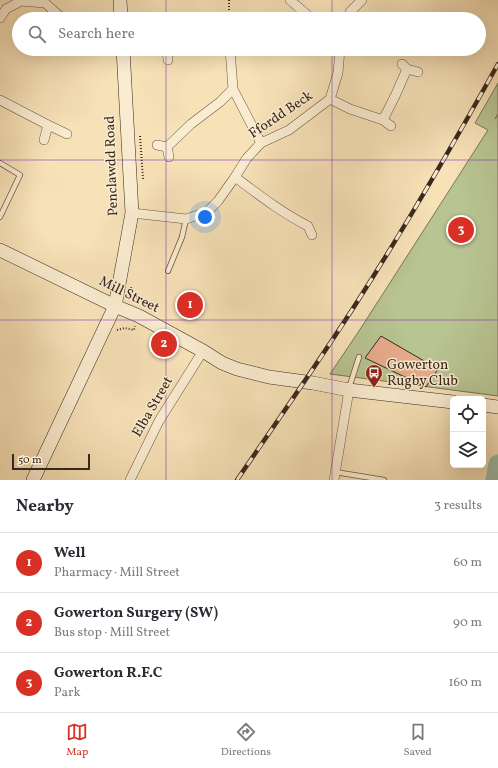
<!DOCTYPE html>
<meta charset="utf-8">
<style>
:root{--surface:#fff;--page:#f2f2f3;--text:#2b2b33;--muted:#7c7c81;--line:#e1e1e2;--accent:#d93025}
body{margin:0;font-family:Vollkorn,serif;background:var(--page);color:var(--text)}
.controls{position:absolute;right:12px;bottom:12px;display:grid;overflow:hidden;border-radius:6px;box-shadow:0 4px 16px #0002}
.controls button{width:36px;height:36px;display:grid;place-items:center;padding:0;border:0;border-bottom:1px solid var(--line);background:var(--surface);color:var(--text);font:20px sans-serif}
.scale{position:absolute;left:12px;bottom:10px;width:78px;box-sizing:border-box;padding-left:4px;border:2px solid #39281e;border-top:0;font-size:11px;line-height:14px;white-space:nowrap;color:#39281e;-webkit-text-stroke:3px #faecd0;paint-order:stroke}
.you{position:absolute;left:205px;top:217px;width:14px;height:14px;margin:-10px;border:3px solid #fff;border-radius:50%;background:#1a73e8;box-shadow:0 0 0 6px #1a73e833}
.badge{display:grid;place-items:center;width:26px;height:26px;border-radius:50%;background:var(--accent);color:#fff;font-size:13px;font-weight:700}
.pin{position:absolute;translate:-50% -50%;border:2px solid #fff;box-shadow:0 1px 4px #0006}
.list{margin:0;padding:0;list-style:none}
h2{display:flex;justify-content:space-between;align-items:center;height:52px;margin:0;padding:0 16px;font-size:17px}
h2 small{font-size:13px;font-weight:400;color:var(--muted)}
.list li{display:grid;grid-template-columns:26px 1fr auto;gap:12px;align-items:center;box-sizing:border-box;height:60px;padding:0 16px;border-top:1px solid var(--line)}
.list b{display:block;font-size:15px;white-space:nowrap}
.list p{margin:0;font-size:13px;white-space:nowrap;color:var(--muted)}
.list em{font-size:13px;font-style:normal;color:var(--muted)}
.icon{flex:none;width:22px;height:22px;fill:none;stroke:currentColor;stroke-width:2;stroke-linecap:round;stroke-linejoin:round}
.map{position:relative;flex:none;width:498px;height:480px;overflow:hidden}
.search{position:absolute;background:var(--surface);box-shadow:0 4px 16px #0002;left:12px;right:12px;top:12px;height:44px;display:flex;align-items:center;gap:10px;box-sizing:border-box;padding:0 14px;border-radius:22px;color:var(--muted);font-size:15px}
.sheet{height:232px;background:var(--surface)}
nav{display:flex;justify-content:space-around;align-items:center;box-sizing:border-box;height:56px;border-top:1px solid var(--line);background:var(--surface);font-size:11px;color:var(--muted)}
nav a{display:grid;justify-items:center;gap:2px}
nav .on{color:var(--accent)}
.map>svg:first-child{display:block}
.green{fill:#b8c492;stroke:#787658}
.lines{fill:none;stroke-linecap:round;stroke-linejoin:round}
.river{stroke:#9ebeab;stroke-width:19}
.building{fill:#e7ac8c;stroke:#39281e}
.lane-casing{stroke:#685644;stroke-width:6}
.street-casing{stroke:#685644;stroke-width:10}
.secondary-casing{stroke:#39281e;stroke-width:14}
.path{stroke:#39281e;stroke-width:2;stroke-dasharray:1 2;stroke-linecap:butt}
.lane{stroke:#faecd0;stroke-width:4.5}
.street{stroke:#faecd0;stroke-width:9}
.secondary{stroke:#faecd0;stroke-width:13}
.rail-casing{stroke:#39281e;stroke-width:4.5}
.rail{stroke:#faecd0;stroke-width:3;stroke-dasharray:9;stroke-linecap:butt}
.grid{fill:none;stroke:#7b2cbf;stroke-width:1;stroke-opacity:0.55}
.labels{text-anchor:middle;dominant-baseline:central;stroke-width:3;stroke-linejoin:round;paint-order:stroke}
.street-label{font-size:14px;fill:#39281e;stroke:#faecd0}
.poi-label{font-size:14px;fill:#39281e;stroke:#faecd0;text-anchor:start}
</style>
<div class="map">
<svg width="498" height="480" viewBox="0 0 498 480">
<rect width="100%" height="100%" fill="#f7e1b7"/>
<filter id="stains"><feTurbulence type="fractalNoise" baseFrequency=".005" numOctaves="4"/><feColorMatrix values="0 0 0 0 .2 0 0 0 0 .09 0 0 0 0 .02 0 0 0 .5 -.17"/></filter>
<radialGradient id="worn" r=".72"><stop offset=".6" stop-color="#630" stop-opacity="0"/><stop offset="1" stop-color="#630" stop-opacity=".3"/></radialGradient>
<path class="green" d="M498 83V113L495 119 498 115V396L330 374 359 331 488 130 475 123Z"/>
<g class="lines">
<path class="river" d="M495 480 498 464"/>
</g>
<path class="building" d="M381 336 438 369 426 387 365 358Z"/>
<g class="lines">
<defs>
<g id="lane">
<path d="M0 163 20 175 0 217"/>
<path d="M168 271 182 237 186 219"/>
<path d="M349 388 359 357"/>
<path d="M335 472 384 480"/>
</g>
<g id="street">
<path d="M290 0 312 19"/>
<path d="M0 18 6 9 21 1 45 3 63 19"/>
<path d="M348 19 350 12 362 0"/>
<path d="M167 49 168 60"/>
<path d="M230 49 233 89 261 143"/>
<path d="M402 64 407 69 418 72"/>
<path d="M330 99 350 109 383 120 391 126"/>
<path d="M0 100 48 125 67 134"/>
<path d="M383 120 396 94 407 69"/>
<path d="M44 140 48 125"/>
<path d="M157 145 167 147 191 124 220 102 233 89"/>
<path d="M167 147 169 157"/>
<path d="M235 177C259 195 282 213 308 226L312 235"/>
<path d="M132 213 186 219 207 212 218 201 235 177 247 158 261 143 289 130 330 99 338 73 340 49"/>
<path d="M130 480 159 421 203 351"/>
<path d="M334 480 349 390"/>
</g>
<g id="secondary">
<path d="M120 0 121 19"/>
<path d="M0 250 115 306 139 316 203 351 222 363 237 369 269 377 313 383 349 390 453 402"/>
<path d="M483 405 498 407"/>
<path d="M33 480 115 306 132 213 123 49"/>
</g>
</defs>
<use href="#lane" class="lane-casing"/>
<use href="#street" class="street-casing"/>
<use href="#secondary" class="secondary-casing"/>
<g class="path">
<path d="M229 0V19"/>
<path d="M140 136 143 179"/>
<path d="M131 287C132 295 137 299 144 303L143 307"/>
<path d="M117 330 125 328 134 330 135 326"/>
</g>
<use href="#lane" class="lane"/>
<use href="#street" class="street"/>
<use href="#secondary" class="secondary"/>
<defs>
<path id="rail" d="M237 480C278 420 320 360 359 299 408 222 454 143 498 64"/>
</defs>
<use href="#rail" class="rail-casing"/>
<use href="#rail" class="rail"/>
</g>
<path class="grid" d="M166 0V19M332 0V19M166 49V480M332 49V480M0 160H498M0 320H498"/>
<defs>
<symbol id="bus-pin" viewBox="-11 -11 22 30"><path d="M0 17L-7.5 6A9.5 9.5 0 1 1 7.5 6Z" fill="#8f2418" stroke="#faecd0"/><path d="M-5-6H5V4H4V6H2V4H-2V6H-4V4H-5ZM-3.5-4V0h7V-4ZM-3.5 1.2v1.5H-2V1.2ZM2 1.2v1.5H3.5V1.2Z" fill="#fff"/></symbol>
</defs>
<g fill-rule="evenodd">
<use href="#bus-pin" x="364" y="363" width="20" height="27"/>
</g>
<g class="labels">
<g class="street-label">
<text transform="translate(281 115) rotate(-34)">Ffordd Beck</text>
<text transform="translate(112 166) rotate(-92)">Penclawdd Road</text>
<text transform="translate(129 295) rotate(26)">Mill Street</text>
<text transform="translate(153 407) rotate(-60)">Elba Street</text>
</g>
<g class="poi-label">
<text x="387" y="365">Gowerton<tspan x="387" dy="16">Rugby Club</tspan></text>
</g>
</g>
<rect width="100%" height="100%" filter="url(#stains)"/>
<rect width="100%" height="100%" fill="url(#worn)"/>
</svg>
<div class="controls">
<button><svg class="icon" aria-label="locate" viewBox="0 0 24 24"><circle cx="12" cy="12" r="6"/><path d="M12 2v4M12 18v4M2 12h4M18 12h4"/></svg></button>
<button><svg class="icon" aria-label="layers" viewBox="0 0 24 24"><path d="M12 4l9 5-9 5-9-5zM3 14l9 5 9-5"/></svg></button>
</div>
<div class="scale">50 m</div>
<div class="you"></div>
<div class="pin badge" style="left:190px;top:305px">1</div>
<div class="pin badge" style="left:164px;top:344px">2</div>
<div class="pin badge" style="left:461px;top:230px">3</div>
<div class="search"><svg class="icon" aria-label="search" viewBox="0 0 24 24"><circle cx="10" cy="10" r="6"/><path d="M15 15l6 6"/></svg>Search here</div>
</div>
<section class="sheet">
<h2>Nearby<small>3 results</small></h2>
<ul class="list">
<li><span class="badge">1</span><div><b>Well</b><p>Pharmacy · Mill Street</p></div><em>60 m</em></li>
<li><span class="badge">2</span><div><b>Gowerton Surgery (SW)</b><p>Bus stop · Mill Street</p></div><em>90 m</em></li>
<li><span class="badge">3</span><div><b>Gowerton R.F.C</b><p>Park</p></div><em>160 m</em></li>
</ul>
</section>
<nav>
<a class="on"><svg class="icon" aria-label="map" viewBox="0 0 24 24"><path d="M3 6l6-2 6 2 6-2v14l-6 2-6-2-6 2zM9 4v14M15 6v14"/></svg>Map</a>
<a><svg class="icon" aria-label="directions" viewBox="0 0 24 24"><path d="M12 3l9 9-9 9-9-9zM9 14v-3h6M13 9l2 2-2 2"/></svg>Directions</a>
<a><svg class="icon" aria-label="saved" viewBox="0 0 24 24"><path d="M7 4h10v16l-5-4-5 4z"/></svg>Saved</a>
</nav>
